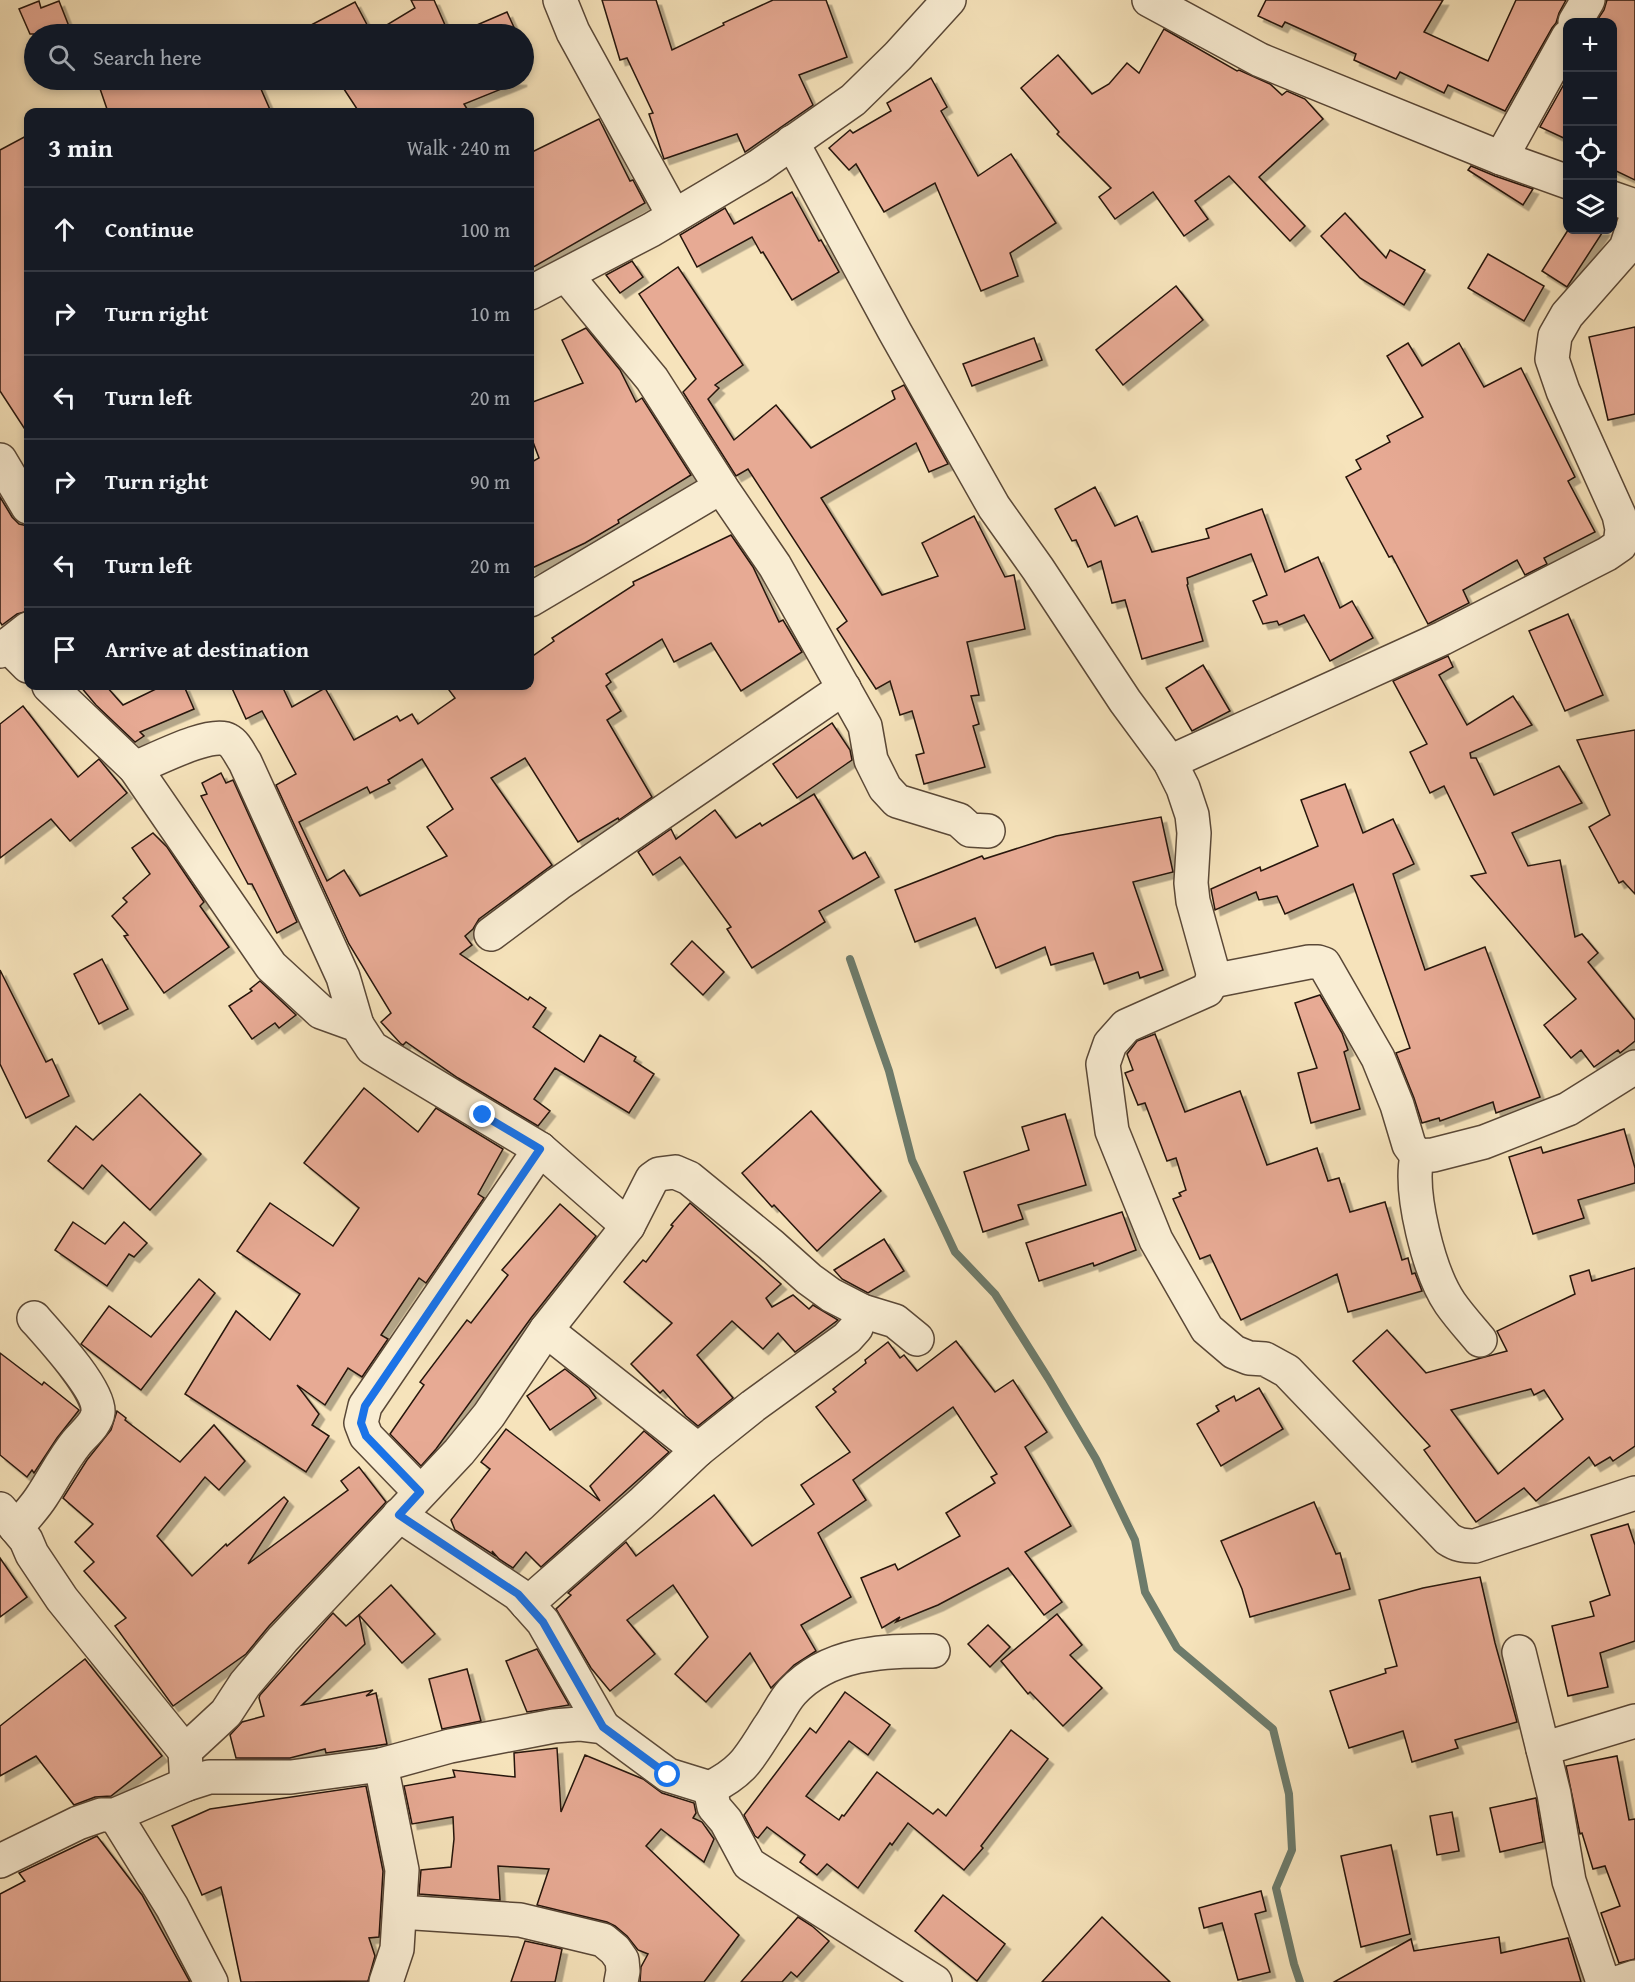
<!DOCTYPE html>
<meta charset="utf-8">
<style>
:root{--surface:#171b24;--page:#20242c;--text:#f1f3f6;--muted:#9ea1a6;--line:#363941}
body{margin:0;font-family:"Gentium Book Plus",serif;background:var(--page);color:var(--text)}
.controls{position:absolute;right:18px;top:18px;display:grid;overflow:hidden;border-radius:12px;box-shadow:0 3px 9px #0003}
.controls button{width:54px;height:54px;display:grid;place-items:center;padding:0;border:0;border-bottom:2px solid var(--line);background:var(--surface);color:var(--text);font:30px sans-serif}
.stop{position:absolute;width:18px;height:18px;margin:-14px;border:4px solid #1a73e8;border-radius:50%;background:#fff}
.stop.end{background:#1a73e8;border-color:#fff;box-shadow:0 2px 6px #0008}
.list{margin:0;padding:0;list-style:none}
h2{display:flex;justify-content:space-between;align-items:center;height:78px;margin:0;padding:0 24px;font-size:26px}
h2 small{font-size:20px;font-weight:400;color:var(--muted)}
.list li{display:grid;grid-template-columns:39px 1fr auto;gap:18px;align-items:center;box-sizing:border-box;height:84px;padding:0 24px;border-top:2px solid var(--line)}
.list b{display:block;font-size:22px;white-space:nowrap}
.list em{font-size:20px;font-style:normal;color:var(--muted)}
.icon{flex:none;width:33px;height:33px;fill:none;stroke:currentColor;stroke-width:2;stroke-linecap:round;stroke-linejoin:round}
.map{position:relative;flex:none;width:1635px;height:1982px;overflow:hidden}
.search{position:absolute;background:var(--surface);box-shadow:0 3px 9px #0003;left:24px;top:24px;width:510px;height:66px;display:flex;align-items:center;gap:15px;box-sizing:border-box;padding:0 21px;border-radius:33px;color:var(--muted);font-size:22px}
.panel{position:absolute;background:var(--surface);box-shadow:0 3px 9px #0003;left:24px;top:108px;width:510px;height:582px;border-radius:12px}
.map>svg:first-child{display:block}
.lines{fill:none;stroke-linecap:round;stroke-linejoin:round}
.stream{stroke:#6d7b6b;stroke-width:8}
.building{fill:#e7aa94;stroke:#26150b;stroke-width:1.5;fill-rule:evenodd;filter:url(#shadow)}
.minor-casing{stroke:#5a4837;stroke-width:36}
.minor{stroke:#f9edd3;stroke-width:33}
.route{stroke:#1a73e8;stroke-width:8}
</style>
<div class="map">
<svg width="1635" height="1982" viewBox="0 0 1635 1982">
<defs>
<filter id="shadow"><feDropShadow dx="5.5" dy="5.5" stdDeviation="0" flood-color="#0004"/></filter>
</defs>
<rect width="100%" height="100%" fill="#f6e3bb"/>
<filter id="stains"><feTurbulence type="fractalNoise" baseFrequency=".00333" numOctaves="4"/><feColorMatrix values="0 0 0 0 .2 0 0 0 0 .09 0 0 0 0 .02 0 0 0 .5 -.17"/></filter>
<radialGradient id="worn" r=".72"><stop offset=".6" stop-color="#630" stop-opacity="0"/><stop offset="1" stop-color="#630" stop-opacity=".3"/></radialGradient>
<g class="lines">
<path class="stream" d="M850 959 889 1071 912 1160 955 1252 995 1294 1048 1378 1096 1459 1135 1540 1145 1592 1177 1648 1273 1729 1289 1794 1292 1850 1276 1888 1294 1964 1300 1982"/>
</g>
<g class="building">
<path d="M411 0H434L449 34H294L355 2 372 34 415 8Z"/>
<path d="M602 0H656L672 50 724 25 723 23 773 0H826L847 57 799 75 813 105 745 152 737 134 664 159 649 114 653 113 627 58 620 60Z"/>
<path d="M1266 0H1443L1424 32 1488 61 1516 0H1566L1559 13 1556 23 1552 28 1505 111 1448 85 1444 93 1400 72 1396 79 1354 60 1356 54 1285 22 1282 27 1258 16Z"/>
<path d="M1607 0H1635V180L1612 169V22H1596L1604 10Z"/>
<path d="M39 1 41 8 59 1 72 34H30L19 9Z"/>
<path d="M507 12 517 34H456Z"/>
<path d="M1164 29 1237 71 1239 70 1270 84 1282 95 1287 91 1305 99 1323 119 1259 177 1305 226 1290 241 1229 176 1195 201 1208 219 1184 236 1153 192 1115 219 1099 197 1111 188 1057 134 1059 132 1021 88 1058 55 1092 94 1109 84 1127 63 1139 73Z"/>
<path d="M1568 77V140L1540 127Z"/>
<path d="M931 78 947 107 941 111 978 176 1011 154 1056 223 1010 253 1018 276 981 291 935 183 884 212 856 164 849 170 829 148 850 130 853 133 891 111 887 103Z"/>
<path d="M97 80H145L147 86 165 80H257L271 112H108Z"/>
<path d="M338 80H521V81L464 104 469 112H359Z"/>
<path d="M599 119 630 181 633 180 645 203 530 269V153Z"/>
<path d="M28 135V434L0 391V150Z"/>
<path d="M1471 166 1495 176 1533 189 1523 205 1468 170Z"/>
<path d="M792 192 819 241 821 240 839 272 792 300 763 252 761 253 752 237 697 267 680 235 725 208 734 224Z"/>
<path d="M1345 213 1386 258 1390 250 1425 270 1404 305 1360 278 1321 236Z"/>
<path d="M1568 230H1604L1567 287 1542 271Z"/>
<path d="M1488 254 1544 286 1524 321 1468 288Z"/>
<path d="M632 261 643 277 620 293 606 275Z"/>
<path d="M678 267 743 365 715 385 719 388 708 399 734 440 776 405 811 448 895 399 892 391 904 385 948 464 929 472 916 443 821 498 882 595 938 576 922 543 974 516 1005 577 1014 575 1025 629 967 642 979 695 971 696 979 724 973 726 985 767 924 784 916 755 924 753 912 711 900 715 890 681 876 689 837 629 847 621 748 469 736 476 683 392 696 379 639 294Z"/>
<path d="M1176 286 1203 320 1123 385 1096 350Z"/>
<path d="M1635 327V414L1608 420 1589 337Z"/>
<path d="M586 328 620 370 636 402 642 398 691 475 618 520 619 523 585 543 530 569V463L539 458 530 434V403L583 383 562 340Z"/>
<path d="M1034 338 1042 360 972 386 963 364Z"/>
<path d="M1408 343 1422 366 1459 343 1484 387 1521 368 1575 477 1568 481 1595 532 1544 558 1547 564 1525 575 1517 560 1463 590 1469 603 1428 624 1392 556 1389 557 1346 477 1361 469 1356 460 1390 442 1387 436 1423 417 1387 356Z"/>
<path d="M1095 487 1115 526 1137 516 1152 552 1209 538 1206 529 1262 509 1285 572 1318 557 1340 608 1352 601 1373 638 1330 661 1304 615 1279 625 1277 621 1263 624 1253 601 1267 595 1251 554 1187 578 1188 584 1187 585 1203 641 1142 659 1125 600 1112 603 1101 561 1088 567 1076 540 1072 541 1055 509Z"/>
<path d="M0 497 12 517 19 524 28 526V611L17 614 2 625 0 622Z"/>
<path d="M731 535 753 567 779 622 783 620 802 652 741 691 711 643 674 662 662 639 606 674 611 682 606 686 621 711 607 720 652 797 619 820 618 818 578 842 525 758 491 778 552 865 479 919 473 929 465 936 472 945 460 954 528 1000 530 997 546 1008 533 1027 584 1062 600 1035 636 1057 634 1061 654 1074 629 1113 555 1068 534 1099 550 1111 538 1126 458 1078 406 1042 403 1045 401 1044 381 1022 391 1013 349 944 276 785 296 774 262 711 246 719 231 686H282L292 707 325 688 354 740 397 716 400 721 412 714 418 724 455 698 446 686H530V658L554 641 552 638 634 585 633 582ZM422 759 453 809 427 827 447 856 360 896 344 870 327 881 299 822 367 787 370 793 390 783 388 780Z"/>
<path d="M1568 614 1603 695 1565 711 1529 631Z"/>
<path d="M1448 656 1453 667 1439 675 1467 725 1513 696 1532 725 1470 753 1471 758H1476L1494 795 1559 766 1582 803 1512 833 1528 866 1560 860 1575 937 1582 934 1598 953 1588 962 1635 1020V1041L1620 1053 1618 1050 1594 1067 1581 1050 1571 1058 1544 1025 1576 999 1471 876 1486 873 1444 786 1430 793 1410 752 1427 744 1393 681Z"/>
<path d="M1203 665 1230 711 1192 731 1166 688Z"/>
<path d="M80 686H106L123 705 162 686H184L194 709 140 732 144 736 135 742 96 705Z"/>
<path d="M23 706 78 777 99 759 127 793 70 841 51 819 0 858V724Z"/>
<path d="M832 723 850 750 852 760 797 798 773 764Z"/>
<path d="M1635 730V894L1623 881 1619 883 1589 827 1610 815 1577 740Z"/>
<path d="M221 773 226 783 233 780 297 922 277 933 252 884H248L201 796 207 794 202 783Z"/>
<path d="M1345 784 1363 833 1393 819 1414 864 1393 874 1425 970 1485 947 1540 1097 1496 1113 1493 1102 1440 1121 1439 1118 1422 1123 1414 1098 1396 1053 1410 1048 1353 884 1285 914 1277 896 1259 900 1256 892 1215 910 1211 889 1260 867 1261 871 1318 846 1301 800Z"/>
<path d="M814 794 853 859 865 852 879 877 819 911 825 922 752 968 727 929 731 927 680 857 653 875 638 852 671 829 676 839 715 810 736 838 760 823 762 826Z"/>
<path d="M1161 817 1173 872 1133 882 1163 970 1140 978 1138 972 1104 984 1093 953 1051 965 1045 947 996 968 975 918 915 942 895 890 982 856 984 859 1056 836Z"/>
<path d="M153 833 167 847 204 902 200 906 229 947 164 993 124 936 128 935 112 916 127 902 123 898 150 874 132 848Z"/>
<path d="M692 941 724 972 703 995 671 964Z"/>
<path d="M102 959 128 1009 99 1024 74 974Z"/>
<path d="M0 970 46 1062 52 1059 69 1096 26 1118 0 1064Z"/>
<path d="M260 981 296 1015 279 1028 275 1023 252 1039 229 1006 252 991 250 989Z"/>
<path d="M1320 995 1342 1033 1348 1050 1344 1052 1360 1109 1311 1123 1298 1073 1317 1068 1295 1003Z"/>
<path d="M1155 1034 1185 1112 1240 1091 1267 1165 1317 1148 1328 1181 1339 1178 1350 1212 1385 1202 1402 1260 1408 1258 1412 1274 1415 1273 1422 1291 1348 1312 1337 1274 1241 1320 1210 1255 1200 1259 1173 1199 1181 1196 1179 1193 1186 1190 1176 1158 1167 1161 1145 1103 1138 1105 1125 1073 1133 1070 1127 1054 1137 1041Z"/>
<path d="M364 1088 418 1132 436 1108 503 1149 478 1194 484 1198 426 1283 419 1278 381 1335 388 1339 362 1377 348 1368 325 1405 297 1385 319 1414 312 1425 329 1436 306 1472 185 1394 236 1311 270 1340 300 1294 237 1251 270 1203 333 1246 359 1208 304 1163Z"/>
<path d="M140 1094 201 1154 150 1210 102 1165 83 1189 48 1161 76 1126 93 1140Z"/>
<path d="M811 1111 881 1191 817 1251 774 1205 772 1207 742 1173Z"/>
<path d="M1065 1114 1086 1185 1018 1205 1023 1219 983 1232 964 1172 1029 1150 1022 1127Z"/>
<path d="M1624 1129 1635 1168V1183L1578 1200 1584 1218 1533 1234 1509 1157 1541 1147 1543 1153Z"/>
<path d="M690 1203 781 1284 766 1298 772 1307 793 1295 809 1309 813 1305 838 1320 795 1352 778 1333 763 1349 732 1321 697 1355 733 1398 698 1426 686 1416 663 1390 660 1393 631 1364 672 1323 624 1282 643 1260 646 1262 673 1226 671 1225Z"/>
<path d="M560 1204 596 1236 531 1318 436 1449 421 1466 390 1434 424 1385 420 1382 467 1320 471 1323 508 1275 502 1270Z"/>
<path d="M1122 1212 1136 1250 1094 1266 1093 1263 1039 1281 1026 1243Z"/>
<path d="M73 1222 105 1244 124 1222 147 1243 134 1257 129 1254 107 1286 55 1250Z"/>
<path d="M884 1239 904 1271 868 1293 842 1279 834 1270Z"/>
<path d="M1635 1268V1446L1613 1461 1610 1457 1595 1466 1589 1457 1536 1501 1524 1488 1476 1522 1424 1450 1430 1446 1353 1361 1387 1330 1426 1373 1507 1351 1497 1331 1575 1294 1570 1276 1589 1270 1592 1281ZM1531 1389 1534 1395 1544 1390 1563 1419 1498 1474 1451 1410Z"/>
<path d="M199 1279 215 1293 141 1390 81 1344 109 1306 151 1337Z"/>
<path d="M956 1341 995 1392 1013 1380 1047 1432 1025 1447 1071 1526 1025 1552 1062 1602 1044 1615 1008 1568 938 1605 896 1622 900 1617 882 1628 861 1578 895 1564 898 1570 960 1536 946 1513 995 1483 991 1477 997 1474 953 1407 853 1480 866 1500 818 1533 851 1597 801 1625 816 1651 794 1665 771 1688 750 1653 706 1702 675 1674 708 1637 673 1585 627 1620 655 1654 610 1691 591 1668 556 1609 571 1595 568 1593 626 1542 636 1556 714 1495 752 1546 814 1504 801 1485 850 1452 816 1407 836 1392 833 1389 866 1363 865 1360 888 1342 900 1358 904 1355 917 1371Z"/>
<path d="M0 1353 42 1385 44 1382 79 1410 57 1438 34 1473 32 1470 27 1477 0 1455Z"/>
<path d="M565 1369 589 1388 596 1398 550 1430 527 1396Z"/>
<path d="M1259 1388 1283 1429 1221 1466 1197 1424 1219 1411 1216 1406 1234 1396 1236 1401Z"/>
<path d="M117 1411 126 1418 125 1420 180 1462 214 1425 245 1461 219 1490 205 1477 157 1536 192 1576 226 1544 227 1546 284 1497 288 1501 248 1564 348 1490 341 1481 359 1467 386 1502 269 1626 246 1654 173 1706 115 1626 126 1618 84 1571 94 1562 75 1542 93 1524 63 1498 87 1460 111 1430Z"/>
<path d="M506 1429 600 1501 590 1486 644 1431 669 1452 541 1567 526 1552 513 1568 499 1559 492 1551 494 1555 455 1530 451 1520 490 1469 481 1462Z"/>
<path d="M1314 1502 1336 1554 1340 1553 1350 1589 1250 1617 1242 1589 1221 1541Z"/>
<path d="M1628 1524 1635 1545V1641L1600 1653 1608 1687 1568 1696 1552 1626 1594 1616 1590 1602 1610 1595 1591 1535Z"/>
<path d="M0 1558 27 1597 0 1617Z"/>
<path d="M1480 1577 1495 1643 1517 1722 1455 1740 1458 1748 1412 1762 1403 1731 1349 1748 1330 1691 1386 1673 1385 1669 1397 1666 1379 1600 1423 1588Z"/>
<path d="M391 1585 435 1634 402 1663 359 1615Z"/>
<path d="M333 1613 346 1626 359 1615 365 1644 302 1705 373 1690 366 1696 376 1693 387 1744 326 1753 325 1749 290 1758H236L230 1735 242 1722 264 1716 259 1698 260 1695Z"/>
<path d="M1057 1614 1082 1645 1070 1655 1102 1688 1063 1726 1030 1692 1028 1694 1001 1661Z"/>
<path d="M988 1625 1010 1647 990 1667 968 1644Z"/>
<path d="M537 1649 569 1705 527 1712 506 1661Z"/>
<path d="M85 1659 162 1756 111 1796 95 1797 74 1805 36 1756 0 1776V1726Z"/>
<path d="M467 1669 481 1721 442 1729 429 1679Z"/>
<path d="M845 1692 890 1725 868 1755 849 1741 806 1796 839 1820 842 1815 844 1816 877 1772 933 1814 938 1809 946 1816 1011 1730 1048 1759 981 1846 983 1848 964 1870 908 1823 892 1845 890 1843 858 1888 827 1864 817 1875 800 1862 805 1855 767 1827 758 1838 755 1836 744 1815 810 1728 816 1733Z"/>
<path d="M557 1748 561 1812 585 1755 643 1779 662 1793 694 1803 696 1813 693 1818 702 1822 714 1839 704 1862 661 1829 646 1846 739 1935 704 1982H640L641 1967 648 1954 638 1950 627 1936 615 1926 607 1922 537 1905 549 1869 498 1866 500 1900 419 1894 421 1870 451 1867 454 1839 453 1817 412 1824 404 1786 455 1777 453 1770 515 1777 514 1753Z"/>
<path d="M1617 1756 1629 1820 1635 1819V1959L1619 1963 1601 1913 1620 1906 1605 1866 1593 1869 1582 1833 1580 1834 1566 1766Z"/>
<path d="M366 1786 383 1871 379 1937 369 1938 375 1956 368 1981 241 1982 221 1887 202 1895 172 1826 210 1809Z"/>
<path d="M1536 1798 1543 1842 1500 1852 1490 1808Z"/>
<path d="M1452 1812 1459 1851 1437 1855 1430 1816Z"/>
<path d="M97 1836 142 1895 190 1982H0V1894L25 1881 19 1873Z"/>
<path d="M1391 1845 1410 1934 1361 1947 1341 1856Z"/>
<path d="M1261 1891 1266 1911 1255 1914 1270 1972 1238 1980 1222 1923 1204 1928 1199 1908Z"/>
<path d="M943 1895 1005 1944 977 1981 915 1931Z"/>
<path d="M798 1917 812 1926 829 1941 797 1977 791 1972 782 1982H741Z"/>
<path d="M1102 1917 1170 1982H1042Z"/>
<path d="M1499 1937 1501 1953 1568 1938 1581 1982H1334L1411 1939 1414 1951Z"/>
<path d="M525 1941 562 1949 555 1982H511Z"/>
</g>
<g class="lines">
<defs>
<g id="minor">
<path d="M560 0 573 32 674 216"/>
<path d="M1149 0 1260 60 1501 158 1568 182"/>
<path d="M1575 22 1588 0"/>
<path d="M792 142 895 332 994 507 1038 569 1125 701 1170 762 1183 788 1192 815 1194 833 1191 883 1193 901 1213 973 1212 981 1207 990 1126 1026 1110 1044 1103 1064 1112 1131 1156 1240 1207 1329 1234 1352 1249 1358 1265 1359 1287 1371 1448 1539C1457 1545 1464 1546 1475 1546L1635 1493"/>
<path d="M1501 158 1568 37"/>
<path d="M1612 198 1635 206"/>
<path d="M566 275 652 379 721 487 775 566 865 726 871 760 885 788 897 801 959 820 970 830 988 831"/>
<path d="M530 293 651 230 759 166 853 100 898 56 949 0"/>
<path d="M0 460 28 507"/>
<path d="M530 600 721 487"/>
<path d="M7 645 28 666"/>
<path d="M0 651 28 629"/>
<path d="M49 686 135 768 271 966 321 1012 357 1025 372 1048 540 1149 628 1226"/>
<path d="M1170 762 1443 638 1607 554 1620 545 1622 529 1619 515 1563 391 1552 359 1555 336 1567 315 1626 248 1635 221"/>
<path d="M135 768C153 761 212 730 228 740 236 744 240 755 245 762L343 977 357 1025"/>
<path d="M491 934 558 884 844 688"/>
<path d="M1212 981 1309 962H1318L1324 964 1378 1058 1397 1105 1409 1145 1417 1156C1409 1193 1429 1272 1450 1303 1459 1316 1470 1328 1480 1340"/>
<path d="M1417 1156 1433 1155 1484 1142 1568 1109 1635 1067"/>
<path d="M546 1330 698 1450"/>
<path d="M420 1492 366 1436 361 1423 365 1406 540 1149"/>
<path d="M0 1509 16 1528C25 1518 35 1507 42 1496 54 1478 63 1459 77 1442 84 1434 97 1423 98 1412 100 1390 49 1335 34 1318"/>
<path d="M399 1515 518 1594 543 1622 603 1727"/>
<path d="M16 1528 26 1540 32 1554 62 1599 185 1751"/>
<path d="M527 1604 641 1504 698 1450 753 1406 847 1338 856 1328 862 1311"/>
<path d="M1519 1652 1554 1794 1569 1881 1603 1982"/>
<path d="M1543 1749 1635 1721"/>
<path d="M381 1765 402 1870 397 1949 386 1982"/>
<path d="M187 1784 185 1751 226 1713 245 1684 283 1639 459 1452 489 1415 546 1330 628 1226 652 1179 659 1174 675 1172 689 1178 771 1245 809 1279 831 1295 862 1311 895 1321 917 1339"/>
<path d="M710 1788 714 1807 726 1821 749 1864 935 1982"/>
<path d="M115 1815 172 1907 211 1982"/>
<path d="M0 1861 78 1823 101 1815H115L187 1784 209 1777H291L381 1765 450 1746 554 1726 579 1724 603 1727 668 1775 710 1788C744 1771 749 1758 769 1727 777 1716 783 1702 792 1692 828 1653 883 1650 933 1651"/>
<path d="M400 1912 520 1920 603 1940 615 1950 622 1960 623 1971 621 1982"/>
<path d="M1620 1982 1635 1977"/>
</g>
</defs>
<use href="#minor" class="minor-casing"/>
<use href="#minor" class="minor"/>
</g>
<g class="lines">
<path class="route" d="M483 1115 540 1149 365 1406 361 1423 366 1436 420 1492 399 1515 518 1594 543 1622 603 1727 668 1775"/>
</g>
<rect width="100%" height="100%" filter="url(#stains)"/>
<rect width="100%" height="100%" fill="url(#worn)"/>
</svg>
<div class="controls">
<button>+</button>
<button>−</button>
<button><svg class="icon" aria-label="locate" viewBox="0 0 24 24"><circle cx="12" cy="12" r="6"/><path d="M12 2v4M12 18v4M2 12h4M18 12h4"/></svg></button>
<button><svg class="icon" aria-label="layers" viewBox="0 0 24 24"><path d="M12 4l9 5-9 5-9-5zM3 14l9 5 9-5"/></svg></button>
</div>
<div class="stop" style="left:668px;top:1775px"></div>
<div class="stop end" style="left:483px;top:1115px"></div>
<div class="search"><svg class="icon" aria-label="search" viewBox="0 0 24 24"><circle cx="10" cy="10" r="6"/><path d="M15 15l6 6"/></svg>Search here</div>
<section class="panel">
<h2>3 min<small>Walk · 240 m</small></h2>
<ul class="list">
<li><svg class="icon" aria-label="ahead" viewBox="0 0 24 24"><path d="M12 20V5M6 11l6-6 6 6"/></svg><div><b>Continue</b></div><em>100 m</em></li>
<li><svg class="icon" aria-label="right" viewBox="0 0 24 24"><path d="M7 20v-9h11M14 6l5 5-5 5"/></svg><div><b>Turn right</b></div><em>10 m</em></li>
<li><svg class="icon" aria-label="left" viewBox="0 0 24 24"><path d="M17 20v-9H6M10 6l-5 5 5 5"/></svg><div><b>Turn left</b></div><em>20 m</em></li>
<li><svg class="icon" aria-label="right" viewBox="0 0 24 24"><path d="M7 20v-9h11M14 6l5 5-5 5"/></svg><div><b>Turn right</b></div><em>90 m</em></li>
<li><svg class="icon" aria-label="left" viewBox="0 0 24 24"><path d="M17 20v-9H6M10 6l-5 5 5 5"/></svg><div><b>Turn left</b></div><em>20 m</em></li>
<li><svg class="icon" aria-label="arrive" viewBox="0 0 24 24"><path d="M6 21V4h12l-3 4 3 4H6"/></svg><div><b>Arrive at destination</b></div></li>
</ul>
</section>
</div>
